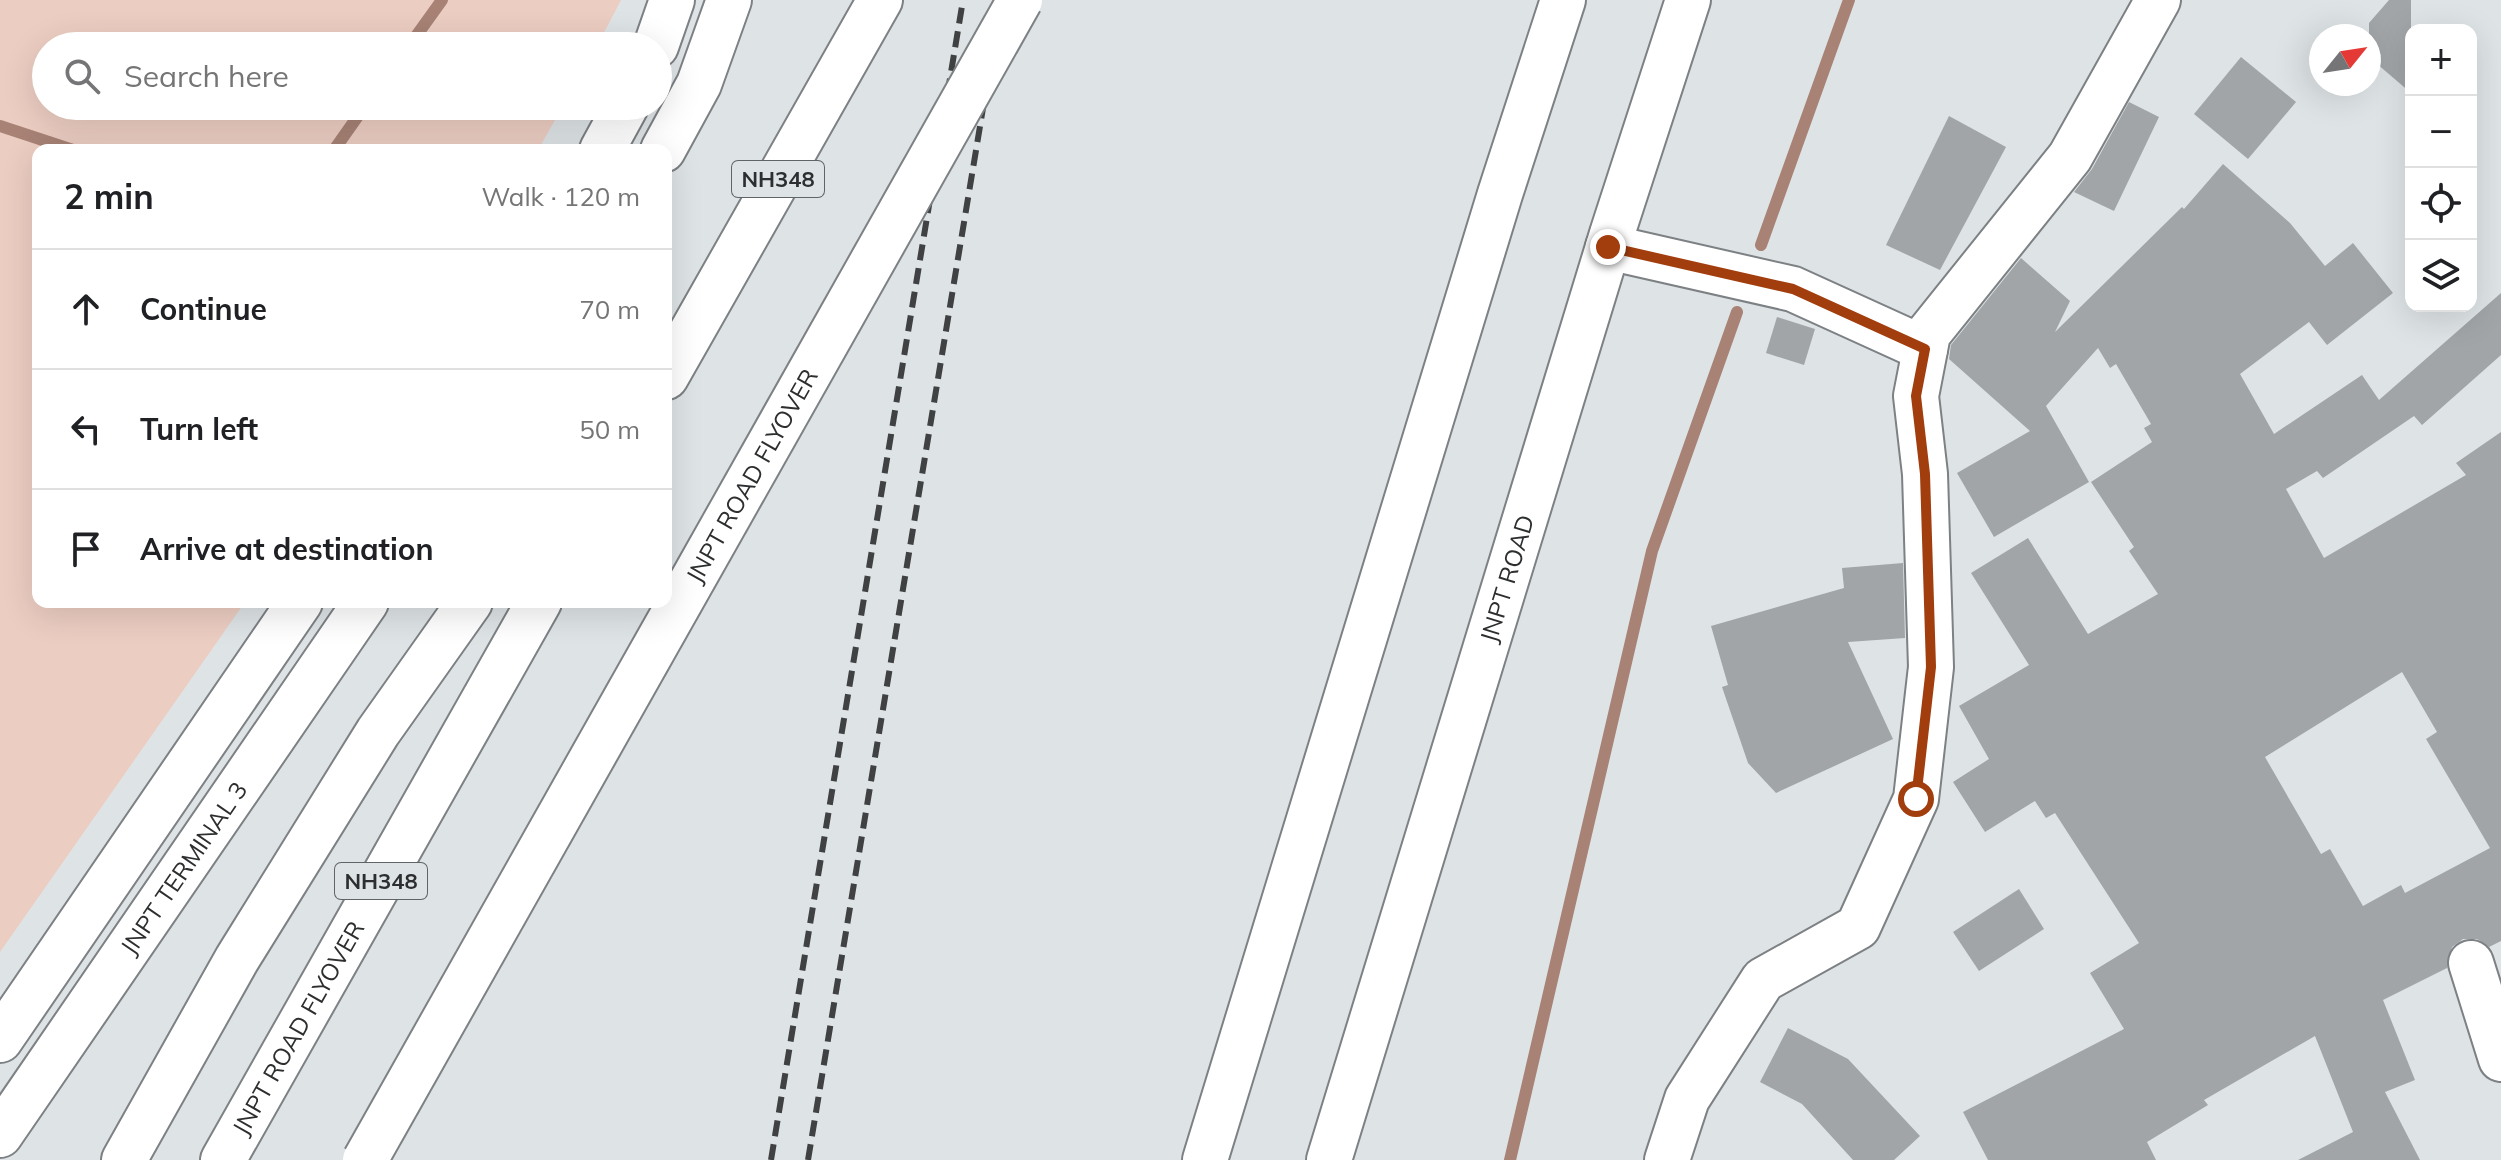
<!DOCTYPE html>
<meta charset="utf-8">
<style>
:root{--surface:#fff;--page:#f2f2f2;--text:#202124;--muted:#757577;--line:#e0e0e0}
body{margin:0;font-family:Mulish,sans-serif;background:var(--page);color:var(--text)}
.controls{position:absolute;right:24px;top:24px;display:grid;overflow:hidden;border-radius:16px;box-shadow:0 8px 32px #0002}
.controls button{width:72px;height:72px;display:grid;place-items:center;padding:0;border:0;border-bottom:2px solid var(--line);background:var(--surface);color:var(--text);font:40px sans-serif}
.compass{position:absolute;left:2309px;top:24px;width:72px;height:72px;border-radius:50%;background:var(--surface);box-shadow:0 8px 32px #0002;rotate:60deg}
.stop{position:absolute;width:24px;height:24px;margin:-18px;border:6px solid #a23d0d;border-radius:50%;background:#fff}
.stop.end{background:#a23d0d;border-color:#fff;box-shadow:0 2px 8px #0008}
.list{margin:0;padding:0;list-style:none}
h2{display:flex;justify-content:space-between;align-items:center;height:104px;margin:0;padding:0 32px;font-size:34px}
h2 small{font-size:26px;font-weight:400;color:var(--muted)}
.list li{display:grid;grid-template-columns:52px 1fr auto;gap:24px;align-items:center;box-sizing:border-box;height:120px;padding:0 32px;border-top:2px solid var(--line)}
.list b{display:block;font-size:30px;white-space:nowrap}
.list em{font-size:26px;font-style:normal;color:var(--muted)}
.icon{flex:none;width:44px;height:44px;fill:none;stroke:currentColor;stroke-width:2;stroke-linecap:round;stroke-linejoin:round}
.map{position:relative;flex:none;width:2501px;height:1160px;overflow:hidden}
.search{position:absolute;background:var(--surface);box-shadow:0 8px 32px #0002;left:32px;top:32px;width:640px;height:88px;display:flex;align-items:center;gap:20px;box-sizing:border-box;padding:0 28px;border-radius:44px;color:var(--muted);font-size:30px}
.panel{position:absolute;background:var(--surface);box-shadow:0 8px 32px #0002;left:32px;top:144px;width:640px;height:464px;border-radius:16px}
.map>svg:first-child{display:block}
.green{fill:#eccdc2}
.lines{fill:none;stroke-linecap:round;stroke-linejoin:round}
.stream{stroke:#a78275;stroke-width:12}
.building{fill:#a1a5a8;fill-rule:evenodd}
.street-casing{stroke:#7d8184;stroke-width:48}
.primary-casing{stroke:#7d8184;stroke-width:48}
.highway-casing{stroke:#7d8184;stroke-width:48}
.street{stroke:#fff;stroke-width:44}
.primary{stroke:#fff;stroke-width:44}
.highway{stroke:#fff;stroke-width:44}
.rail{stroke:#3f4142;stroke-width:6;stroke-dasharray:16 8;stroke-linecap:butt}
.highway-bridge-casing{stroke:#7d8184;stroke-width:48;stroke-linecap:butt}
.highway-bridge{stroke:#fff;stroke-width:44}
.route{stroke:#a23d0d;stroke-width:10}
.labels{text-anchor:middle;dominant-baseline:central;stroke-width:6;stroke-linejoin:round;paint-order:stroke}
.shield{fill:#dee3e6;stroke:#616466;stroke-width:2}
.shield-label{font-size:22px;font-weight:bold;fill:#2c2e2f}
.street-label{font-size:24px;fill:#2c2e2f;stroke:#dee3e6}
</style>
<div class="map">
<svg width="2501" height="1160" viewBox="0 0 2501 1160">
<rect width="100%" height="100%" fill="#dee3e6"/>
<path class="green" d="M0 0H621L597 46H46V106H563L538 150H38V602H245L0 952Z"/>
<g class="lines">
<g class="stream">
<path d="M409 46 442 0"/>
<path d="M0 126 73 150"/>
<path d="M334 150 365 106"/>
<path d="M1761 245 1849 0"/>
<path d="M1510 1160 1652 551 1737 312"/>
</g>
</g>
<g class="building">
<path d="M2389 0H2411V93L2369 57V23Z"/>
<path d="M2241 57 2296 102 2248 159 2194 114Z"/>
<path d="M2129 102 2159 117 2114 211 2074 192 2092 169Z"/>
<path d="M1949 116 2006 147 1940 270 1886 245Z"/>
<path d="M2223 164 2290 223 2325 266 2353 243 2393 293 2327 345 2309 322 2240 374 2274 434 2362 375 2379 400 2501 293V355L2422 425 2414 416 2323 478 2317 471 2286 489 2324 558 2466 475 2456 463 2501 432V941L2489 947 2477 939H2463L2452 947 2447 968 2383 1000 2415 1080 2385 1092 2420 1160H2298L2353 1132 2315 1036 2204 1100 2208 1105 2147 1142 2156 1160H1988L1963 1112 2124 1029 2090 973 2139 943 2055 813 2046 818 2035 801 1985 832 1953 782 1989 759 1959 706 2029 665 1971 573 2028 538 2088 634 2158 594 2129 551 2134 547 2091 482 2152 442 2144 428 2151 424 2116 364 2110 368 2098 348 2046 406 2089 482 1994 537 1957 473 2030 431 1949 359 1951 345 2021 258 2070 301 2055 332 2182 207 2184 209ZM2402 672 2437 732 2426 739 2490 848 2405 893 2401 885 2363 906 2330 849 2321 854 2265 757Z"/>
<path d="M1777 317 1815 329 1804 365 1766 353Z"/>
<path d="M1903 563 1905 638 1848 642 1893 739 1776 793 1748 763 1722 687 1728 685 1711 626 1844 588 1842 568Z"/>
<path d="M2019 889 2044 929 1979 971 1953 932Z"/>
<path d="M1788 1028 1848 1059 1920 1136 1894 1160H1853L1802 1104 1760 1082Z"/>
</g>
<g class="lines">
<defs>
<g id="street">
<path d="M1608 247 1793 289 1925 349"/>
<path d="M2471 963 2501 1059"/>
<path d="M1667 1160 1687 1099 1763 980 1858 927 1916 799 1931 667 1925 474 1916 396 1928 334 2070 157 2158 0"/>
</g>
<g id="primary">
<path d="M656 46 672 0"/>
<path d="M602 150 626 106"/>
<path d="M663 150 699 84 729 0"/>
<path d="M0 1040 300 602"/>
<path id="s1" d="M0 1135 366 602"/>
</g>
<g id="highway">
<path d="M666 377 880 0"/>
<path d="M124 1160 237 959 378 732 470 602"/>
<path id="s2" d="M223 1160 539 602"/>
<path d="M1205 1160 1500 194 1563 0"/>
<path id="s3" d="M1329 1160 1612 234 1688 0"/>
</g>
</defs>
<use href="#street" class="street-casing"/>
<use href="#primary" class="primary-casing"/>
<use href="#highway" class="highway-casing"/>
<use href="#street" class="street"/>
<use href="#primary" class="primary"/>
<use href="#highway" class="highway"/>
<g class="rail">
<path d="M771 1160 963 0"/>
<path d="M808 1160 1001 0"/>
</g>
<defs>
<g id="highway-bridge">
<path id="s4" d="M365 1160 1020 0"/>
</g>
</defs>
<use href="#highway-bridge" class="highway-bridge-casing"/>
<use href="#highway-bridge" class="highway-bridge"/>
</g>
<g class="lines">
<path class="route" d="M1608 247 1793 289 1925 349 1916 396 1925 474 1931 667 1916 799"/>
</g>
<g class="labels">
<g class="shield">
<rect x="732" y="161" width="92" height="36" rx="6"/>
<rect x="335" y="863" width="92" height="36" rx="6"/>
</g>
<g class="shield-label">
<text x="778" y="179">NH348</text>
<text x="381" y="881">NH348</text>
</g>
<g class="street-label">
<text stroke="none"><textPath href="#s4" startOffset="786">JNPT ROAD FLYOVER</textPath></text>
<text stroke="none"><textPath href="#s3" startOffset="608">JNPT ROAD</textPath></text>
<text stroke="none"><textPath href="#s1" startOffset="324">JNPT TERMINAL 3</textPath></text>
<text stroke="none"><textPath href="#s2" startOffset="152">JNPT ROAD FLYOVER</textPath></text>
</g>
</g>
</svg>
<div class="controls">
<button>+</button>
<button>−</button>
<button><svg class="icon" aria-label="locate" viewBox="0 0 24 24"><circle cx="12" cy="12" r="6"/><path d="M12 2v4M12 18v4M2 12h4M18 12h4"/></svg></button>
<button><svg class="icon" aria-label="layers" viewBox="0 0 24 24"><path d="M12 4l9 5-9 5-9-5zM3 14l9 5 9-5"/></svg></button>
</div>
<svg class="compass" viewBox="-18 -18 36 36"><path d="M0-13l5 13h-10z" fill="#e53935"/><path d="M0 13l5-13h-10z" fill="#757577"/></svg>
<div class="stop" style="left:1916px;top:799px"></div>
<div class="stop end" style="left:1608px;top:247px"></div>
<div class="search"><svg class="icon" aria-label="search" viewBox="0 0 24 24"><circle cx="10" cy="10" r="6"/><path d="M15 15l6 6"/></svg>Search here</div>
<section class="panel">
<h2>2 min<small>Walk · 120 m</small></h2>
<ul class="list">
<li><svg class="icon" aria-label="ahead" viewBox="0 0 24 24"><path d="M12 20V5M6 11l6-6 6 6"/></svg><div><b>Continue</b></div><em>70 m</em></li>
<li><svg class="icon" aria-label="left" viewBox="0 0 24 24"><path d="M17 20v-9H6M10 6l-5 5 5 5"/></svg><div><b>Turn left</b></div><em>50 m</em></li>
<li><svg class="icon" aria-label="arrive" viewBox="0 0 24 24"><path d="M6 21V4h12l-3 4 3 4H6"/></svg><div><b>Arrive at destination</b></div></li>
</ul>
</section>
</div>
